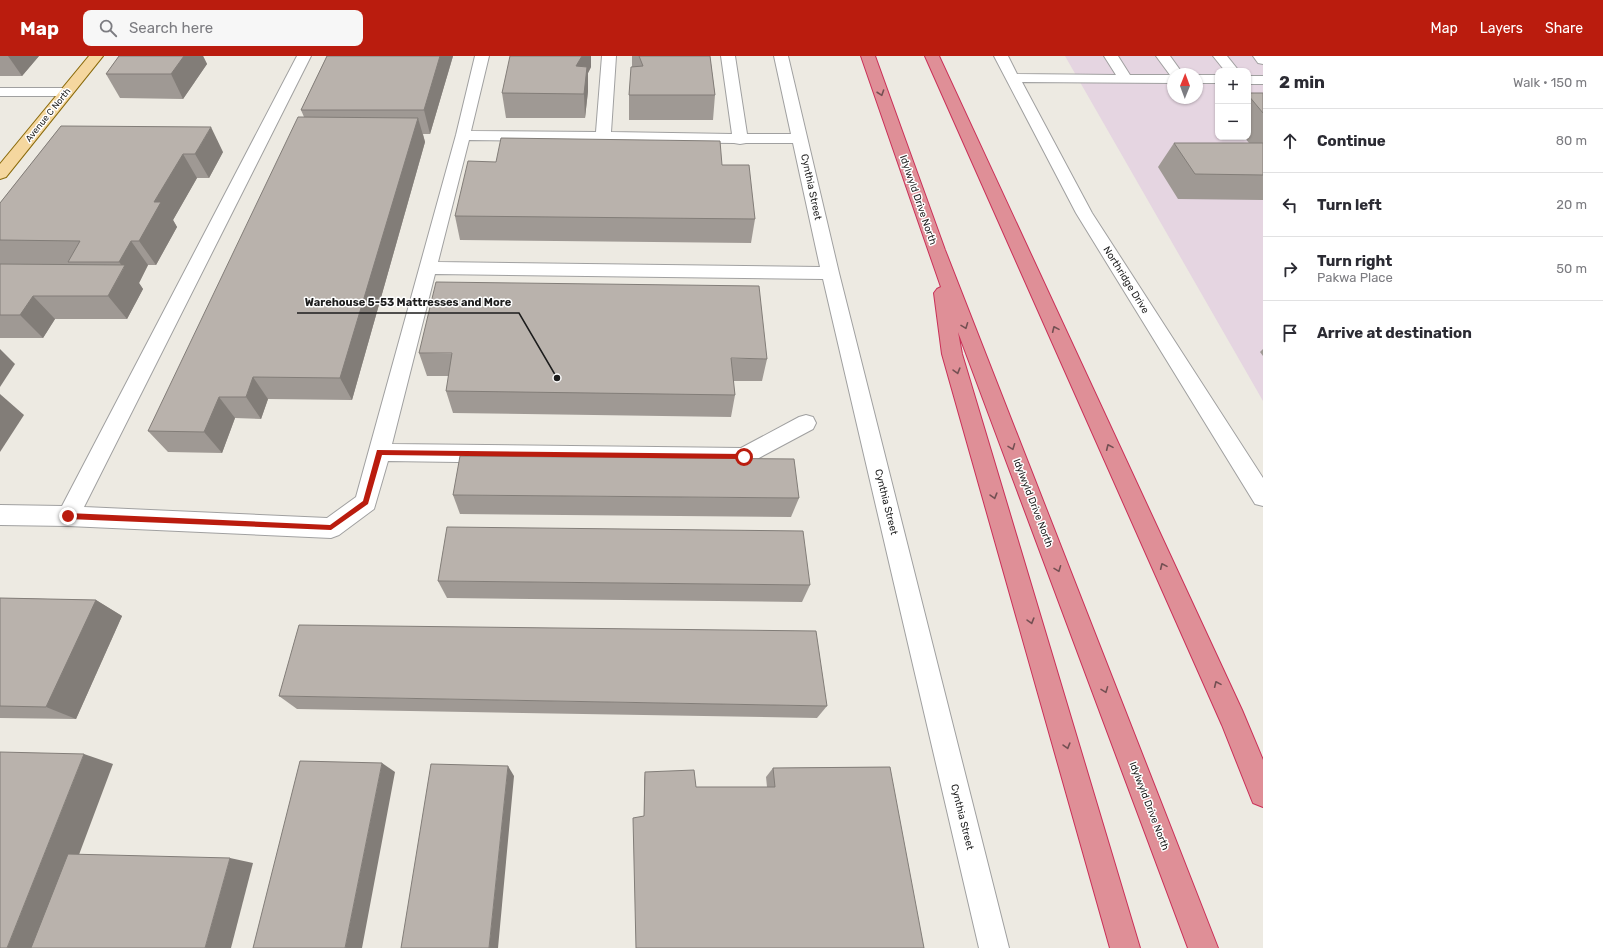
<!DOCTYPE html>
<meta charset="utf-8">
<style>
:root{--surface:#fff;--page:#f7f7f7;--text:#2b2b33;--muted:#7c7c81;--line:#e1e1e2;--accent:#ba1c0e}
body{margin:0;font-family:Rubik,sans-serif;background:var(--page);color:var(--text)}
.controls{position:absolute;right:12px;top:12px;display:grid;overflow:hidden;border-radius:8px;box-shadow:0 1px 3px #0004}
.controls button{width:36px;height:36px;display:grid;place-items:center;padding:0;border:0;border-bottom:1px solid var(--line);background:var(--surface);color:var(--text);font:20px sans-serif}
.compass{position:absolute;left:1167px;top:12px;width:36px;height:36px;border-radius:50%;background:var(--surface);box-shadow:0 1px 3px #0004;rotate:1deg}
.stop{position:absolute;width:12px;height:12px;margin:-9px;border:3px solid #ba1c0e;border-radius:50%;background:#fff}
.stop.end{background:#ba1c0e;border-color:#fff;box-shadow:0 1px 4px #0008}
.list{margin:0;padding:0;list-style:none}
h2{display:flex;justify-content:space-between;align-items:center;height:52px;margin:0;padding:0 16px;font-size:17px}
h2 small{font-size:13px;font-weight:400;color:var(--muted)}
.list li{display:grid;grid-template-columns:26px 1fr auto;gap:12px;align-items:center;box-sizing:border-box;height:64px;padding:0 16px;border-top:1px solid var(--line)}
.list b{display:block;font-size:15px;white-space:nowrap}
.list p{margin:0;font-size:13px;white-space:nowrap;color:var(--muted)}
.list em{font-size:13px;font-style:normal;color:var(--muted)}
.icon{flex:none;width:22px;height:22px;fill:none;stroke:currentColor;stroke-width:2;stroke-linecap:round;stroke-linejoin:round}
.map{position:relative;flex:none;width:1263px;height:892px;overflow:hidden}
header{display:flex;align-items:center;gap:24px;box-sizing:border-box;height:56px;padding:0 20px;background:var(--accent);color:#fff}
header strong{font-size:19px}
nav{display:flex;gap:22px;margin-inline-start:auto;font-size:14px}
.search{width:280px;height:36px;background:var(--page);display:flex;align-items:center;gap:10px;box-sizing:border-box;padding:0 14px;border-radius:8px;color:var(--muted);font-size:15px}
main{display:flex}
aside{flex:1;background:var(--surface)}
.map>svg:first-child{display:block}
.industrial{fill:#e5d5e1;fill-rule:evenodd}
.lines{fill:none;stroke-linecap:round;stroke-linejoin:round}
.minor-casing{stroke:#a0a0a0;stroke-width:2}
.major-casing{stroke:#8a6a0a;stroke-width:2}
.highway-casing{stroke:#ca3058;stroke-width:2}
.minor{fill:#fff;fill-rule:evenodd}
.major{fill:#f5d79f;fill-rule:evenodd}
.highway{fill:#df8f97;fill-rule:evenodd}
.wall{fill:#9f9994}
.shaded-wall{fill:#827d78}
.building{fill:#b9b2ac;stroke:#827d78}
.oneway{stroke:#745053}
.route{fill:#ba1c0e}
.labels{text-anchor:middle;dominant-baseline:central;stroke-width:3;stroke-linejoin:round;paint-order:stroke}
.far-street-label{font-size:9px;fill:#1c1c1c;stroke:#fff}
.street-label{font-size:10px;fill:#1c1c1c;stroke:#fff}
.leader{fill:none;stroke:#1c1c1c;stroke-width:1.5}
.callout-dot{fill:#1c1c1c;stroke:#fff;stroke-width:1.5}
.callout-label{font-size:11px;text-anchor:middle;font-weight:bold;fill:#1c1c1c;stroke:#fff;stroke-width:3;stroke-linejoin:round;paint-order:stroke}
</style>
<header>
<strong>Map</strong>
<div class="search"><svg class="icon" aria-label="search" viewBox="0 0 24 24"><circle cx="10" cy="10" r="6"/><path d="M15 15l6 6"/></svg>Search here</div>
<nav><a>Map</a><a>Layers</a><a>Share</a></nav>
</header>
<main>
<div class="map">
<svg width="1263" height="892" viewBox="0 0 1263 892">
<rect width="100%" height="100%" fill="#edeae2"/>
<path class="industrial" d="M1065 0H1263V345ZM1218 15H1248V81H1218ZM1173 18H1197V42H1173Z"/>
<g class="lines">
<defs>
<g id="minor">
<path d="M297 0H311L84 451 327 462 356 441 456 79 475 0H489L471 75 596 76 602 0H616L611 76 732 78 721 0H735L747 78H791L774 0H788L839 217 1009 892H979L823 223 435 218 392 388 741 392 799 361 806 359 813 361 816 367 813 373 744 410 388 405 374 453 339 479 331 482 68 470 0 469V449L62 450ZM469 84 734 87 740 88 746 87H793L820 211 438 206Z"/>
<path d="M994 0H1008L1017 18 1116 19 1104 0H1118L1130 19H1170L1156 0H1170L1183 18H1173V27L1022 26 1092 157 1263 422V450L1255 448 1076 157Z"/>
<path d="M1213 0H1227L1239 15H1225Z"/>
<path d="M1253 0H1263V8L1258 7Z"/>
<rect x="1197" y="19" width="21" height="8"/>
<rect x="1248" y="20" width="15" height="8"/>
<path d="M0 32H66L71 33 73 36 71 39 66 40H0Z"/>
</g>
<path id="major" d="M89 0H103L6 121 0 123V108Z"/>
<g id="highway">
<path d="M861 0H875L945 194 1218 892H1188L958 276 962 298 1140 892H1110L942 298 934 237 937 233 941 231Z"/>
<path d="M925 0H939L1242 654 1263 704V751L1253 747 1222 669Z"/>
</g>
</defs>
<use href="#minor" class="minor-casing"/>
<use href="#major" class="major-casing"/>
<use href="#highway" class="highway-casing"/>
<use href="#minor" class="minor"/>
<use href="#major" class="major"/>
<use href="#highway" class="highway"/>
</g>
<g class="wall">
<path d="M0 0H39L22 20H0Z"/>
<path d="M119 0H203L207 8 183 43 120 42 106 18Z"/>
<path d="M327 0H453L430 78H423L425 86 352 344 268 343 261 363 235 362 222 397 168 396 148 375 304 61 301 54Z"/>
<path d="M632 0H710L715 39 713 64H629V39L632 11Z"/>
<path d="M591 11 588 17V35L585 62H506L502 37Z"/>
<path d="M1248 37H1263V144L1178 143 1158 111 1174 87H1249L1244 81H1248Z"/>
<path d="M61 70 223 96 209 122H197L173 164 177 171 156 209H148L139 227 143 233 127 263H55L43 282H0V147Z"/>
<path d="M496 106 722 109 755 163 751 187 460 184 455 160Z"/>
<path d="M1263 293V300L1260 296Z"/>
<path d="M419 297 767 303 762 325H733L735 339 731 361 453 357 446 335 449 320H427Z"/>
<path d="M453 439 799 442 791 461 460 458Z"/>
<path d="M438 525 810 529 802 546 447 542Z"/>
<path d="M0 542 96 544 122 560 76 663 0 662Z"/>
<path d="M279 640 827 650 817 662 297 653Z"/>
<path d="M890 711 644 760V725L645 716 696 731H767L766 721 773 712Z"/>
</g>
<g class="shaded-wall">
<path d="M8 0H39L22 20Z"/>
<path d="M182 0H203L207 8 183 43 171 18Z"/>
<path d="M440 0H453L430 78 424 54Z"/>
<path d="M581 0H591V11L588 17V35L585 62 584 38 576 10Z"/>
<path d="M418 62 425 86 352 344 340 322Z"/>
<path d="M211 71 223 96 209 122 195 98Z"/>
<path d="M183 98 197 122 173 164 177 171 156 209 139 185 154 146Z"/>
<path d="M131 185 148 209 139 227 143 233 127 263 108 240 124 212 119 206Z"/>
<path d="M33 240 55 263 43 282 20 259Z"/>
<path d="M0 293 15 308 0 331Z"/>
<path d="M253 321 268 343 261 363 246 341Z"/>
<path d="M0 338 24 359 0 396Z"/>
<path d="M219 341 235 362 222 397 204 376Z"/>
<path d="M96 544 122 560 76 663 46 651Z"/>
<path d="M84 698 113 708 44 892H7Z"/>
<path d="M382 707 395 716 362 892H345Z"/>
<path d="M508 710 514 720 498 892H489Z"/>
<path d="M230 802 253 807 231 892H205Z"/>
</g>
<g class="building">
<path d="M119 0H184L171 18H106Z"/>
<path d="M327 0H440L424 54H301Z"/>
<path d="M510 0H582L576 10 587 11 584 38 502 37Z"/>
<path d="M639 0H710L715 39H629L631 11 643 10Z"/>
<path d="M1248 37H1263V57L1248 39Z"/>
<path d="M298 61 418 62 340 322 253 321 246 341H219L204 376 148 375Z"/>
<path d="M61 70 211 71 195 98H183L154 146H161L139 185H131L119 206H68L80 185 0 184V147Z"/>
<path d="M501 82 720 85 722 109H749L755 163 455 160 468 105 496 106Z"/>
<path d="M1174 87H1263V119L1195 118Z"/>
<path d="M0 208 125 209 108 240H33L20 259H0Z"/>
<path d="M436 226 759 230 767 303 731 302 735 339 446 335 452 297H419Z"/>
<path d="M460 400 794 403 799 442 453 439Z"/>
<path d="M447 471 803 475 810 529 438 525Z"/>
<path d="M0 542 96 544 46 651 0 650Z"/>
<path d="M299 569 816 575 827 650 279 640Z"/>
<path d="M0 696 84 698 7 892H0Z"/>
<path d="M300 705 382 707 345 892H253Z"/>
<path d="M431 708 508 710 489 892H401Z"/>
<path d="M890 711 924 892H636L633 762 644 760 645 716 694 714 696 731H775L773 712Z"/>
<path d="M68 798 230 802 205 892H31Z"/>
</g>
<defs><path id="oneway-chevron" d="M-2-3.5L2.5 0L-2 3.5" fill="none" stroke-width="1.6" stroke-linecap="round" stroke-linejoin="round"/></defs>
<g class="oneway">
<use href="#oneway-chevron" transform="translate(881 37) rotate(71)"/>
<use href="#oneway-chevron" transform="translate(965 270) rotate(69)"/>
<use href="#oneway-chevron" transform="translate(1055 273) rotate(-114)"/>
<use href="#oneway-chevron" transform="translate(957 315) rotate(74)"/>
<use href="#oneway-chevron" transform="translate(1012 391) rotate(69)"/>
<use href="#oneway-chevron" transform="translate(1109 391) rotate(-114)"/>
<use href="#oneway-chevron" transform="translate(994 440) rotate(74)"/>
<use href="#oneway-chevron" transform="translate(1163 510) rotate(-114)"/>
<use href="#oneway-chevron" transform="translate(1058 513) rotate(69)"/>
<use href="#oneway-chevron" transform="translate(1031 565) rotate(74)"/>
<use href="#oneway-chevron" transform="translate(1217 628) rotate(-114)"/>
<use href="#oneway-chevron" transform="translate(1105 634) rotate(69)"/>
<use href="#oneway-chevron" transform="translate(1067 690) rotate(74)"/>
</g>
<path class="route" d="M377 394 744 398 748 401 744 403 382 399 368 448 331 474 68 463 65 460 68 457 330 469 363 445Z"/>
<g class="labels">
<g class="far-street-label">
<text transform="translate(48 59) rotate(-51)">Avenue C North</text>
</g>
<g class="street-label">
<text transform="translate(811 131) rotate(78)">Cynthia Street</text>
<text transform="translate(918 144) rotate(71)">Idylwyld Drive North</text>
<text transform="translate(1126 224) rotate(58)">Northridge Drive</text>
<text transform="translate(886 446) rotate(76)">Cynthia Street</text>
<text transform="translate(1033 447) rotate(69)">Idylwyld Drive North</text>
<text transform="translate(1149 750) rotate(69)">Idylwyld Drive North</text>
<text transform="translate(962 761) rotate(76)">Cynthia Street</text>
</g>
</g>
<path class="leader" d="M557 322L519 257H297"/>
<circle class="callout-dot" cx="557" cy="322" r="4"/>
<g class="callout-label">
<text x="408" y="250">Warehouse 5-53 Mattresses and More</text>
</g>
</svg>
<div class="controls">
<button>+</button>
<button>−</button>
</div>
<svg class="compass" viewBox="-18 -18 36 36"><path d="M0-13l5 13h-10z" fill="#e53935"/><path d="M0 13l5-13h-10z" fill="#7c7c81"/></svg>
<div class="stop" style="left:744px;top:401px"></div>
<div class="stop end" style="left:68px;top:460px"></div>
</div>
<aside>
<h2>2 min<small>Walk · 150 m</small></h2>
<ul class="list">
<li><svg class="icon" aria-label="ahead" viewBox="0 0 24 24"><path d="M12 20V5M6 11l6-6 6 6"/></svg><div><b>Continue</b></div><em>80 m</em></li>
<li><svg class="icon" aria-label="left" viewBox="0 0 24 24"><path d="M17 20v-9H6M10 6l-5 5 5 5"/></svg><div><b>Turn left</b></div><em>20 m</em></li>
<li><svg class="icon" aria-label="right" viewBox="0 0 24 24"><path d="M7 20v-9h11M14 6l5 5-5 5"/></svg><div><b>Turn right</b><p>Pakwa Place</p></div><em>50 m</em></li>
<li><svg class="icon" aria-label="arrive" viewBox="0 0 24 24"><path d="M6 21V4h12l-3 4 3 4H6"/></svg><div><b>Arrive at destination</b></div></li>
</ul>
</aside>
</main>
